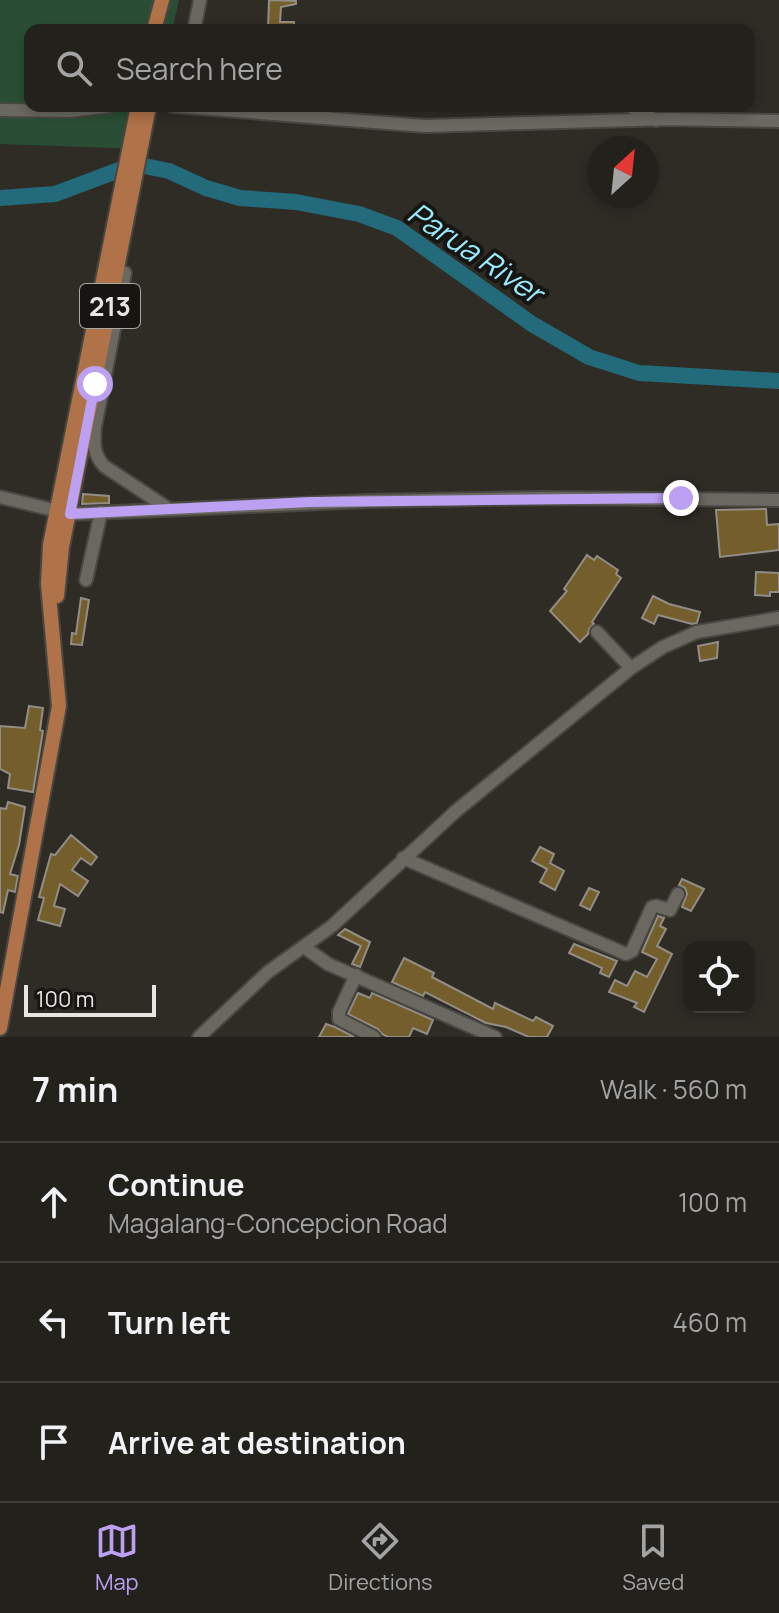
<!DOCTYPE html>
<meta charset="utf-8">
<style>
:root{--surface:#23211c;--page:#2b2925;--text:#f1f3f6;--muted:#a3a3a3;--line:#403e3b;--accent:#bca0f2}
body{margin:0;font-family:Manrope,sans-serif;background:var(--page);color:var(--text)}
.controls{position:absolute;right:24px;bottom:24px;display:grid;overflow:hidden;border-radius:16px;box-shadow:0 4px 12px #0003}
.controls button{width:72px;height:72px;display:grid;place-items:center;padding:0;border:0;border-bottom:2px solid var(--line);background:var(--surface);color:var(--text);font:40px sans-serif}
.compass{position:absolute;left:587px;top:136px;width:72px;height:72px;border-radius:50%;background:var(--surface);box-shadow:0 4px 12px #0003;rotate:27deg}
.scale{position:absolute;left:24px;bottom:20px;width:132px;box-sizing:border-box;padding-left:8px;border:4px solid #e8e6e2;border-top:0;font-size:22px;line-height:28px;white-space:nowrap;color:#e8e6e2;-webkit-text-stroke:6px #161512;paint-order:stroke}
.stop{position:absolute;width:24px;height:24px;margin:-18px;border:6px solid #bca0f2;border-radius:50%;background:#fff}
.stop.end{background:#bca0f2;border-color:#fff;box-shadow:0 2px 8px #0008}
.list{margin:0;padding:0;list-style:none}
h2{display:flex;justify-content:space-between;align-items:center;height:104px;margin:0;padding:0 32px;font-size:34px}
h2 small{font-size:26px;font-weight:400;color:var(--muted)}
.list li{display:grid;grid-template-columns:52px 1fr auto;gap:24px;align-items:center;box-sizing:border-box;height:120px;padding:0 32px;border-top:2px solid var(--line)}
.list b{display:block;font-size:30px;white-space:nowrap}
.list p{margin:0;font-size:26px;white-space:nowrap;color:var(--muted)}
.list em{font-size:26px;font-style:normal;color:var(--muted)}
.icon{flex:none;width:44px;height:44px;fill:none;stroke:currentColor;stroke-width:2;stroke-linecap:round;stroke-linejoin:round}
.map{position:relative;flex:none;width:779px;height:1037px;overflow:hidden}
.search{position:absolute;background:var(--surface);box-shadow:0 4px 12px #0003;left:24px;right:24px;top:24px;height:88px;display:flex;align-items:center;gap:20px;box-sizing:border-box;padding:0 28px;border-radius:16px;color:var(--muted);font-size:30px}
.sheet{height:464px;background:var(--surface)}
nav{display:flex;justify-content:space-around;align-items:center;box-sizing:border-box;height:112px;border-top:2px solid var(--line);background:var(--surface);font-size:22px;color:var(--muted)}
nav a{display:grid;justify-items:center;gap:4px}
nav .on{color:var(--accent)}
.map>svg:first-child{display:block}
.green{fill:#2a4e35}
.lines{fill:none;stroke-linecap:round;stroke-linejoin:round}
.river{stroke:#236b7a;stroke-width:16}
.building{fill:#735e2c;stroke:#928e87;stroke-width:2}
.minor-casing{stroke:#494742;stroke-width:16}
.major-casing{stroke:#494742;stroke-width:18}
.minor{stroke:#6b6861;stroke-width:12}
.major{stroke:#b07249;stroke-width:14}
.route{stroke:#bca0f2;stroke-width:10}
.labels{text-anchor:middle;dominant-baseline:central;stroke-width:8;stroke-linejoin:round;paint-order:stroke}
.shield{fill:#161512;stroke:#a9a7a4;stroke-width:2}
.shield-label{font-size:26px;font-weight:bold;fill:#e8e6e2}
.water-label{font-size:30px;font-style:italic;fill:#9aeafe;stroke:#161512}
</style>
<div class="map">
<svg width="779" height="1037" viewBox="0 0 779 1037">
<rect width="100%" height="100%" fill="#2f2c26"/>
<path class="green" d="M0 0H179L172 30H30V106H154L144 149 0 144Z"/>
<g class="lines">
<path class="river" d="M0 198 55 194 135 164 169 171 206 188 240 198 296 202 359 214 397 228 532 324 589 357 639 373 779 381"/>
</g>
<g class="building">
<path d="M269 0 296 1V4L281 7 280 22H294V30H268Z"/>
<path d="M83 494 109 496V503L82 504Z"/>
<path d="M766 509 767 525 779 524V550L720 557 716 510Z"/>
<path d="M587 555 594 560 597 556 618 570 616 574 621 578 592 622 594 624 589 629 588 634 580 642 550 611 567 591 564 589Z"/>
<path d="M756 572 779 573V592H770V596L755 595Z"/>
<path d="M653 596 669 604 700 612 697 623 692 624 658 615 654 624 642 618Z"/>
<path d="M81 598 89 600 82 645 71 644 72 633 76 634Z"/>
<path d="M718 642 717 658 700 661 698 646Z"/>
<path d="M29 706 43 708 40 730 43 731 33 792 8 788 10 774 0 769V726L25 728Z"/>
<path d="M8 802 25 807 19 845 10 874 18 876 15 892 8 890 3 913 0 912V808L6 809Z"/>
<path d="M71 835 97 857 91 865 81 858 72 870 88 881 78 896 60 884 54 906 65 909 60 926 38 920 44 898 39 897 51 854 55 855Z"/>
<path d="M540 847 554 854 550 863 564 871 555 890 540 882 547 869 532 861Z"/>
<path d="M682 879 704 889 691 911 682 907 687 894 685 888 679 885Z"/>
<path d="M589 888 599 892 590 910 580 905Z"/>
<path d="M658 916 664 918 660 926 666 929 657 946 672 954 644 1012 634 1007 637 1003 609 992 615 980 627 986 635 971 647 977 657 959 642 952Z"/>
<path d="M345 929 370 942 360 967 352 964 361 946 338 935Z"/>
<path d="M574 944 617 961 609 977 600 973 602 968 569 953Z"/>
<path d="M404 958 434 973 432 977 493 1009 495 1003 533 1021 536 1017 553 1026 547 1037H529L506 1027 486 1023 425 992 423 996 392 982Z"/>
<path d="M358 993 370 998 372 993 433 1020 427 1034 413 1028 409 1037H388L382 1034 378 1029 348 1014Z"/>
<path d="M326 1024 335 1027 354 1037H319Z"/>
</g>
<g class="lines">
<defs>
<g id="minor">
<path d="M194 30 200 0"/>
<path d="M173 106 425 126 669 119 779 121"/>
<path d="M629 106 656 120"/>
<path d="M0 110 70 111 110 106"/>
<path d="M125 273 95 427C94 442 93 454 104 466L169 509"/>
<path d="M0 497 70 514 366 501 542 498 779 500"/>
<path d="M86 580 101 512"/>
<path d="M597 632 631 668"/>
<path d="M403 858 626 954 632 951 652 907 656 906 670 910 678 894"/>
<path d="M304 947 328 964 495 1037"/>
<path d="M356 975 339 1012V1019L374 1037"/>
<path d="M199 1037 268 972 332 926 456 811 631 668 663 647 697 632 779 618"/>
</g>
<g id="major">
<path d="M154 30 162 0"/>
<path d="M57 596 62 547 149 106"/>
<path d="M0 1028 59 706 48 584 50 545 138 106"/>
</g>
</defs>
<use href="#minor" class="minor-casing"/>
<use href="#major" class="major-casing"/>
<use href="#minor" class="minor"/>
<use href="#major" class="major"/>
</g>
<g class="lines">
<path class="route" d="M95 384 70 514 310 502 681 498"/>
</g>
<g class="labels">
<rect class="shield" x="80" y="284" width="60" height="44" rx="6"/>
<g class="shield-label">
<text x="110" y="306">213</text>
</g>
<g class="water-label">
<text transform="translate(476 252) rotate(34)">Parua River</text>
</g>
</g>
</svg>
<div class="controls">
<button><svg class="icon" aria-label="locate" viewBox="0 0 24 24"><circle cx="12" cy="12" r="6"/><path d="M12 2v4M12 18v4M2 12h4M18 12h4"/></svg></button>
</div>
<svg class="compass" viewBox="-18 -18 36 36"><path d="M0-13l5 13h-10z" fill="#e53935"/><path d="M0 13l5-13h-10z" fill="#a3a3a3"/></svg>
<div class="scale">100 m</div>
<div class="stop" style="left:95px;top:384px"></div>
<div class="stop end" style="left:681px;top:498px"></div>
<div class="search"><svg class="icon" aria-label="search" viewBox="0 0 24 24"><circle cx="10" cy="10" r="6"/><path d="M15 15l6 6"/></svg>Search here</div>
</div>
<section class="sheet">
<h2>7 min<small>Walk · 560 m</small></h2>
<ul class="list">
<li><svg class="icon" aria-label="ahead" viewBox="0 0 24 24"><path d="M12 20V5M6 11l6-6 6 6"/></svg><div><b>Continue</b><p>Magalang-Concepcion Road</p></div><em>100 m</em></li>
<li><svg class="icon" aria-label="left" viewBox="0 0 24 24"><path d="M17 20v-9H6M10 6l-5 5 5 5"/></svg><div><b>Turn left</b></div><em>460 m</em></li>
<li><svg class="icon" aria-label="arrive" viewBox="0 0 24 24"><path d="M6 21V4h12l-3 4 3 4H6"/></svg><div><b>Arrive at destination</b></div></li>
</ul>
</section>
<nav>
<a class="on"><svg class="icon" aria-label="map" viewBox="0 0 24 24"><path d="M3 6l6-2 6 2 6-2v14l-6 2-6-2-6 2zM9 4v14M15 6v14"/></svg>Map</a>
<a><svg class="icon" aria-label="directions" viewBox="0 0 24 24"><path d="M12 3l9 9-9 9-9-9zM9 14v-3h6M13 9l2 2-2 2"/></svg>Directions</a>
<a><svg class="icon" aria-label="saved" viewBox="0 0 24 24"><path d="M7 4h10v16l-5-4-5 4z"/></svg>Saved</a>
</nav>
